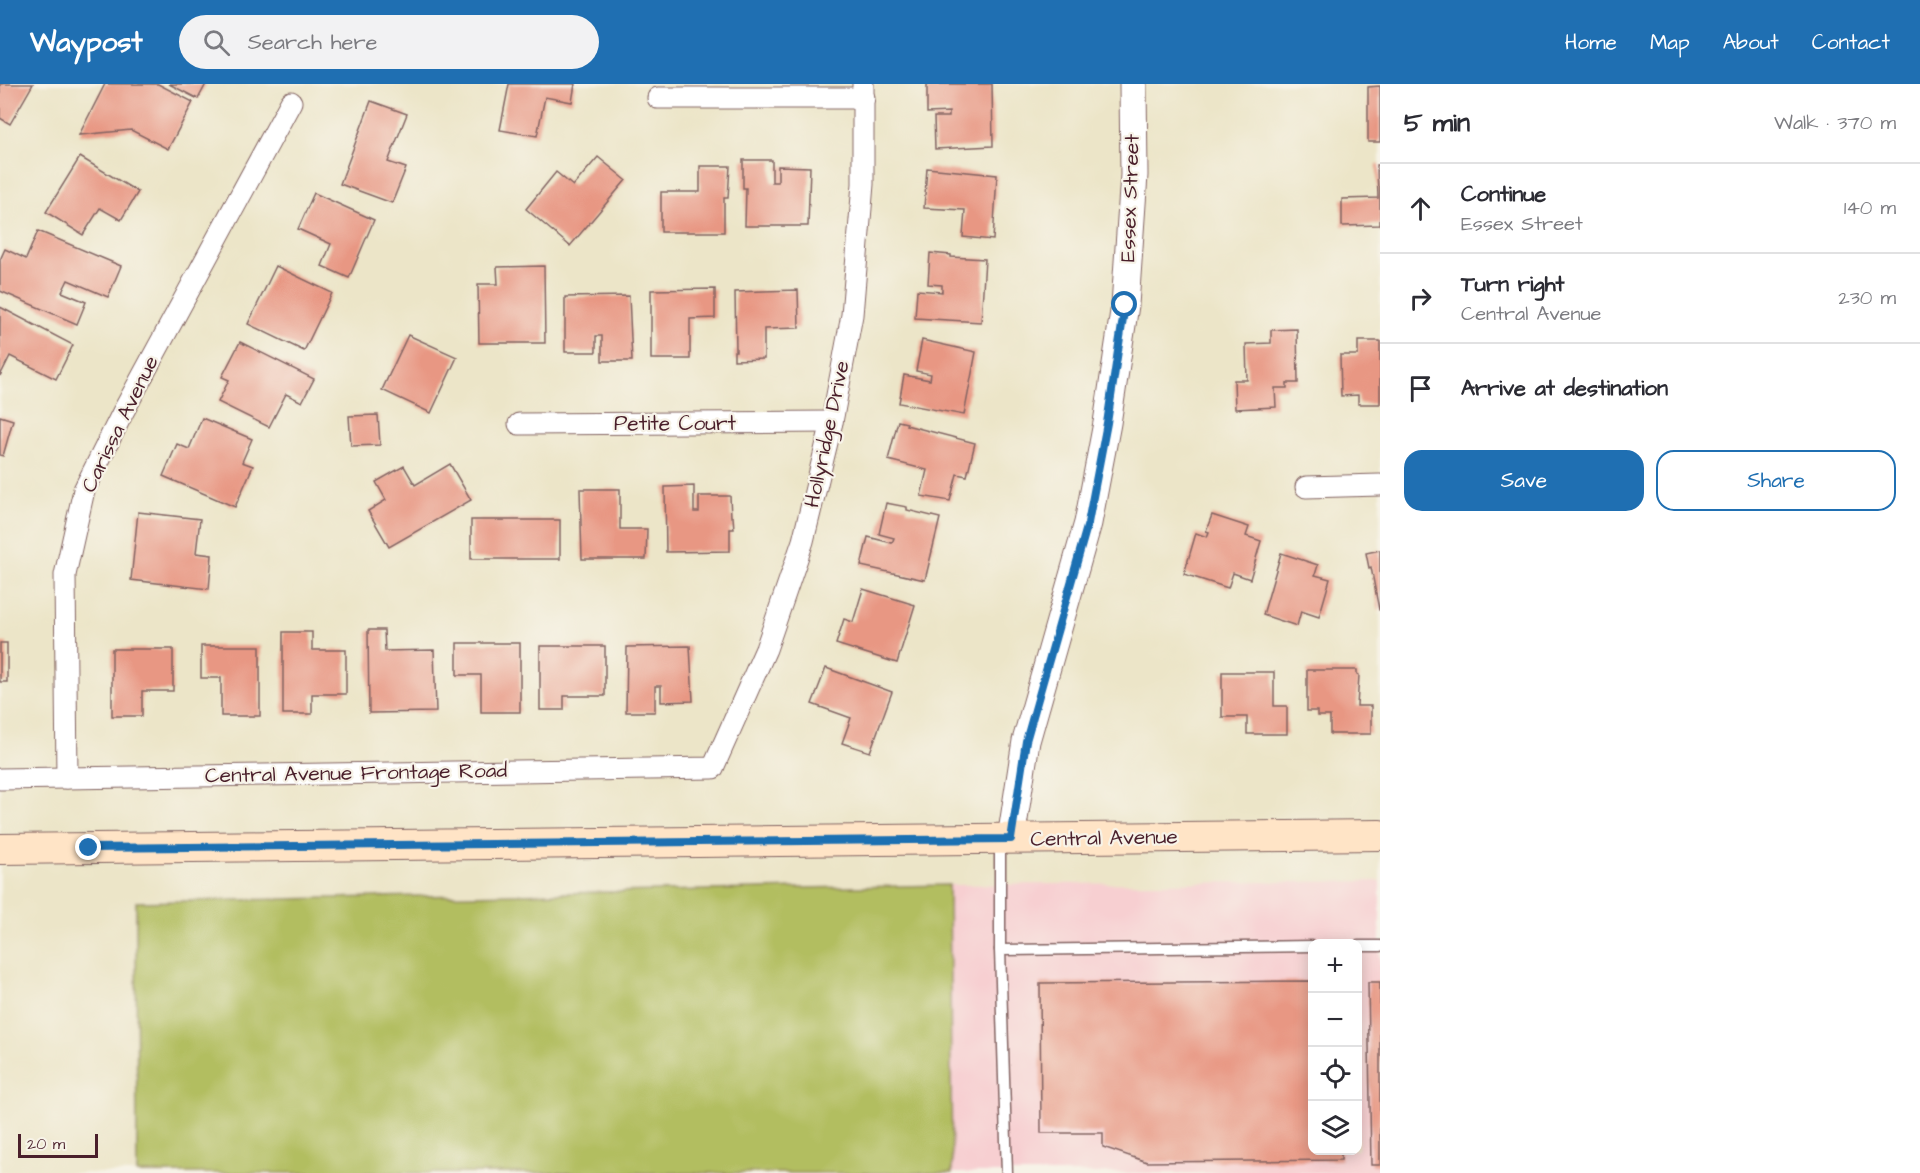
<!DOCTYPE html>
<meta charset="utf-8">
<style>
:root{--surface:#fff;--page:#f2f2f3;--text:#2b2b33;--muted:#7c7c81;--line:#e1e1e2;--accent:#1f6fb2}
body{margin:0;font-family:"Architects Daughter",sans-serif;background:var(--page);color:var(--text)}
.controls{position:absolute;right:18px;bottom:18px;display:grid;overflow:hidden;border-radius:12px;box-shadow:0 3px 15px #0003}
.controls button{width:54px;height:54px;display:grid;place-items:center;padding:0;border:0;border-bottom:2px solid var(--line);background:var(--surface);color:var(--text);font:30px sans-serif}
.scale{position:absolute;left:18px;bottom:15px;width:80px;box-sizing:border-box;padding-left:6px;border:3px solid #4a1f2b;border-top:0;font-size:16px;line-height:21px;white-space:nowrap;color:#4a1f2b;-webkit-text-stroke:4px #f7f3e8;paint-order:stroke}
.stop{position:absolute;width:18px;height:18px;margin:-14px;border:4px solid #1f6fb2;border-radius:50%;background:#fff}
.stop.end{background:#1f6fb2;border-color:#fff;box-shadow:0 2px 6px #0008}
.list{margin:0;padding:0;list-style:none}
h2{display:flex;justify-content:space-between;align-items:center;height:78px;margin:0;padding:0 24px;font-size:26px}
h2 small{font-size:20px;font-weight:400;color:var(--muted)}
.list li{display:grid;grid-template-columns:39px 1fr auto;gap:18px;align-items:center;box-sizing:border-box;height:90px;padding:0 24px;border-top:2px solid var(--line)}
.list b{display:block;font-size:22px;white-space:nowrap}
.list p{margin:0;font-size:20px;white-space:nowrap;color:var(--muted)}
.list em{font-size:20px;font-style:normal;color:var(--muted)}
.actions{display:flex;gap:12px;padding:18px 24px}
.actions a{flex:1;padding:14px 0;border:2px solid var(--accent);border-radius:18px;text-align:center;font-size:21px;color:var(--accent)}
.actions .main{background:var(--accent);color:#fff}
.icon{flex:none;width:33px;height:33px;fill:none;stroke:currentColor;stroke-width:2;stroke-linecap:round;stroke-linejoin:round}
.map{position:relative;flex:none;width:1380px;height:1089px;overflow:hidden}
header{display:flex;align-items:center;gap:36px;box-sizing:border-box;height:84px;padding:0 30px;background:var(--accent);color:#fff}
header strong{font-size:28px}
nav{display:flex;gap:33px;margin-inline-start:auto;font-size:21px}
.search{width:420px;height:54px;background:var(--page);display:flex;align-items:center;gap:15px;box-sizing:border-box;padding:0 21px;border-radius:33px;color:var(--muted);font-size:22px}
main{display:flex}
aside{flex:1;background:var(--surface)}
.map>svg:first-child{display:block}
.built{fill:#f7cfd1;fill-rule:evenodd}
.green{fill:#b2be60;stroke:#7e6e46;stroke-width:1.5}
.building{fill:#e89783}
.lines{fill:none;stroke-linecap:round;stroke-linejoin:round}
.service-casing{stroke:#836462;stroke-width:13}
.minor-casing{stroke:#836462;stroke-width:23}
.tertiary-casing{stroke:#836462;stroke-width:29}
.secondary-casing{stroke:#836462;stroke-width:32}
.service{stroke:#fff;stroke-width:10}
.minor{stroke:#fff;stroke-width:21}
.tertiary{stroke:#fff;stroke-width:27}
.secondary{stroke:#ffe4c6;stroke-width:30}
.route{stroke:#1f6fb2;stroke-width:8}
.labels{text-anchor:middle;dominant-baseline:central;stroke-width:4.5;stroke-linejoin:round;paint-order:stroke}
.street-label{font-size:21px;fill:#4a1f2b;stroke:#f7f3e8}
</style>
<header>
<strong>Waypost</strong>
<div class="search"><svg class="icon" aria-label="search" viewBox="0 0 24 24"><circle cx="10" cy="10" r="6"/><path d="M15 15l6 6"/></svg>Search here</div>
<nav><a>Home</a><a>Map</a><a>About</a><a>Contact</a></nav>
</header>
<main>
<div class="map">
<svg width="1380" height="1089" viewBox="0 0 1380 1089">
<rect width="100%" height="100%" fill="#f7f3e8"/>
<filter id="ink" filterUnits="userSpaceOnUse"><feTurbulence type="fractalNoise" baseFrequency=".0167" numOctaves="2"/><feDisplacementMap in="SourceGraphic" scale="12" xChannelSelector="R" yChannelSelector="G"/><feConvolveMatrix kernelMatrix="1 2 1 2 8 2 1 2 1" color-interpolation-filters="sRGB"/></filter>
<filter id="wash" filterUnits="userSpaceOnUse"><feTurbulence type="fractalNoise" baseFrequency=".008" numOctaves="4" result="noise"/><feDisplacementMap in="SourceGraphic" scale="24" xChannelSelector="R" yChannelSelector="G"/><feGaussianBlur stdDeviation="1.35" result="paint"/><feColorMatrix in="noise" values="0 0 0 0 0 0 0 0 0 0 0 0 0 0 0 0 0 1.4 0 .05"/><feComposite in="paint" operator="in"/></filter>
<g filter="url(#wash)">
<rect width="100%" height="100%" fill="#ece5c8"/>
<path class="built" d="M1380 797V1089H952L949 801ZM1312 860H1358V1066H1312Z"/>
<path class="green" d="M949 801 952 1089H137L136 818Z"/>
<g id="blocks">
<g class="building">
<path d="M0 0H33L10 40 0 34Z"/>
<path d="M105 0H158L193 18 168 65 131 46 79 51Z"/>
<path d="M169 0H206L198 15Z"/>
<path d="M509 0H575L572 18 545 13 537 52 500 46Z"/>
<path d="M927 0H992L993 62 935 65 934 33H949V28L927 29Z"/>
<path d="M1380 2V58H1368V3Z"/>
<path d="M371 17 407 30 388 78 406 84 392 119 340 100Z"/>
<path d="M80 73 138 108 121 136 100 124 83 151 46 128Z"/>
<path d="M598 73 626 96 570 162 526 125 556 88 573 102Z"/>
<path d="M743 76H772V98H778V82L810 83 808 142H745L746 104H743Z"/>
<path d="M1377 81H1380V141L1342 142V115L1378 114Z"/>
<path d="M700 82H730L728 114H724V148H661V108H700Z"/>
<path d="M927 84 997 91 993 156 963 153 965 126 924 124Z"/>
<path d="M314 109 374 136 349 194 322 182 331 160 298 145Z"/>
<path d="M38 147 121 182 108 213 68 196 62 208 86 218 77 240 0 207V176L5 165 26 175Z"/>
<path d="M930 169 951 171V173L985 175 981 238 915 234 917 206 942 208V201L928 200Z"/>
<path d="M276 182 332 209 304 267 248 240Z"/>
<path d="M544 182 545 259H479L478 200H498L497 183Z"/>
<path d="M715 205V234L690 235V275H651V206Z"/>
<path d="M798 206 799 244 764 245V275L734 276V267H736L735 208Z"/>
<path d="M629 212 632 277H602V252H596V268H565V213Z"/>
<path d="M0 223 73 261 56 295 10 272 0 292Z"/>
<path d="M1297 245 1298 299H1287V304H1275L1276 323 1235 325 1234 296H1247L1246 260 1271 259V246Z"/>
<path d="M408 251 457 273 431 329 382 306Z"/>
<path d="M922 256 976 268 964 331 899 319 904 291 930 296 931 290 916 287Z"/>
<path d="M1358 257H1380V320H1358V311L1341 312 1340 271H1358Z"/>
<path d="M240 258 314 295 302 318 286 310 269 343 218 318 229 296 222 293Z"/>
<path d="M378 331 380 361 351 362 349 332Z"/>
<path d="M0 332 13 336 3 372 0 371Z"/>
<path d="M202 334 252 355 242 378 253 382 235 423 163 392 177 360 189 365Z"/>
<path d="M898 337 907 339 906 341 975 359 967 392 957 390 950 417 921 412 927 386 888 376Z"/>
<path d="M450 380 471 416 389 463 368 427 386 416 376 398 404 382 415 401Z"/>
<path d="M694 402V428H699V412H730L731 433H733L734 445H730V467L666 468 665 403Z"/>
<path d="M580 405H620V445H647L646 475H582Z"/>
<path d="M886 419 907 423V426L940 434 925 496 861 482 868 453 892 459 894 454 879 450Z"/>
<path d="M138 428 200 435 196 469 212 471 209 505 131 496Z"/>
<path d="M1212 431 1249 443 1246 452 1261 457 1250 495 1233 489 1228 504 1184 490 1196 449 1207 453 1209 448 1206 447Z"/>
<rect x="471" y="436" width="89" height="39"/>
<path d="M1380 466V526H1379L1371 483 1369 484 1366 469Z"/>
<path d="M1281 469 1318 481 1315 491 1330 495 1319 533 1301 527 1297 542 1263 531Z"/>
<path d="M863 505 915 521 897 579 836 560 844 535 853 538Z"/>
<path d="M368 546H384L385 567 434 566 436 628 369 629Z"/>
<path d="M283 548H312V566H346V610H312V630H283Z"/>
<rect x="0" y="559" width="7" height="39"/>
<path d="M457 559H520V628H481V591H457Z"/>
<path d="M201 562H260V632H221V594H201Z"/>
<path d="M540 562H605V612H564V626H540Z"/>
<path d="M690 562 693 617 661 618V602H655V628H626L627 563Z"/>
<path d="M112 565H173V607H142V632H112Z"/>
<path d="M826 584 892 608 870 668 842 659 851 634 812 620Z"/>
<path d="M1307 586H1357V590L1359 591 1357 622H1371V650H1330V632H1317V627H1307Z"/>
<path d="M1222 588H1274V622H1287V650H1247V633H1222Z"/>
<path d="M1312 897V1066H1341V1076L1147 1078 1103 1063V1049H1041L1040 899Z"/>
<path d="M1368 898H1380V1081H1371Z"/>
</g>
</g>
</g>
<g filter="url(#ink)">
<use href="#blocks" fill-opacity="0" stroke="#836462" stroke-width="1.5"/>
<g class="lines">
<defs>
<g id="service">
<path d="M1000 758V866"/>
<path d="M1358 862H1380"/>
<path d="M1007 1089 1000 866 1312 862"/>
</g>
<g id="minor">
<path d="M658 14H864"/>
<path d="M519 340 832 338"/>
<path d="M1306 403 1380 401"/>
<path d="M67 694 65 491 84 406 123 328 291 18"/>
<path d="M0 695 713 684 766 565 803 457 832 338 852 231 863 100V0"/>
</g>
<path id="tertiary" d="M1011 755 1026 657 1088 439 1107 339 1125 221 1134 91 1133 0"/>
<path id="secondary" d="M0 765 1380 751"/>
</defs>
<use href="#service" class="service-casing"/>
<use href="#minor" class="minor-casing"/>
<use href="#tertiary" class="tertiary-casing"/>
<use href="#secondary" class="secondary-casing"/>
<use href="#service" class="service"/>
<use href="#minor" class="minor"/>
<use href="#tertiary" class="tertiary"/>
<use href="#secondary" class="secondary"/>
</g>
</g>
<g class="lines" filter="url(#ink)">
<path class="route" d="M89 764 1011 755 1026 657 1088 439 1107 339 1125 221"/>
</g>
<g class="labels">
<g class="street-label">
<text transform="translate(1130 114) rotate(-88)">Essex Street</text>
<text x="675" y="339">Petite Court</text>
<text transform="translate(120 340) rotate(-64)">Carissa Avenue</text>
<text transform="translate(827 350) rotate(-78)">Hollyridge Drive</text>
<text transform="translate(356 689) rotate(-1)">Central Avenue Frontage Road</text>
<text transform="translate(1104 754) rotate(-1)">Central Avenue</text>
</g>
</g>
</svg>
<div class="controls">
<button>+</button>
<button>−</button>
<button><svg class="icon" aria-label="locate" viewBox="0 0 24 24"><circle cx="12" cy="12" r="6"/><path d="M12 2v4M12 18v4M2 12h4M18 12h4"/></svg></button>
<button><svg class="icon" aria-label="layers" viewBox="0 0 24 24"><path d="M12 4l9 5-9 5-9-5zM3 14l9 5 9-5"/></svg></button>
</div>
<div class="scale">20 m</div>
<div class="stop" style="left:1125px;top:221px"></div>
<div class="stop end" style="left:89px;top:764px"></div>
</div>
<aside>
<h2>5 min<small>Walk · 370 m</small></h2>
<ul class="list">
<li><svg class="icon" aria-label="ahead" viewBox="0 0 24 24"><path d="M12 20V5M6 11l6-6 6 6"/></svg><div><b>Continue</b><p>Essex Street</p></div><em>140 m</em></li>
<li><svg class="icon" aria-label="right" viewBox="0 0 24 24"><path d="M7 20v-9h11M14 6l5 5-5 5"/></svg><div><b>Turn right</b><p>Central Avenue</p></div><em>230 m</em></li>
<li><svg class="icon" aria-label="arrive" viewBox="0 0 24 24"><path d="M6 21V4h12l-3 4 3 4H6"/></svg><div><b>Arrive at destination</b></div></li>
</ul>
<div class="actions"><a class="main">Save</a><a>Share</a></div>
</aside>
</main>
